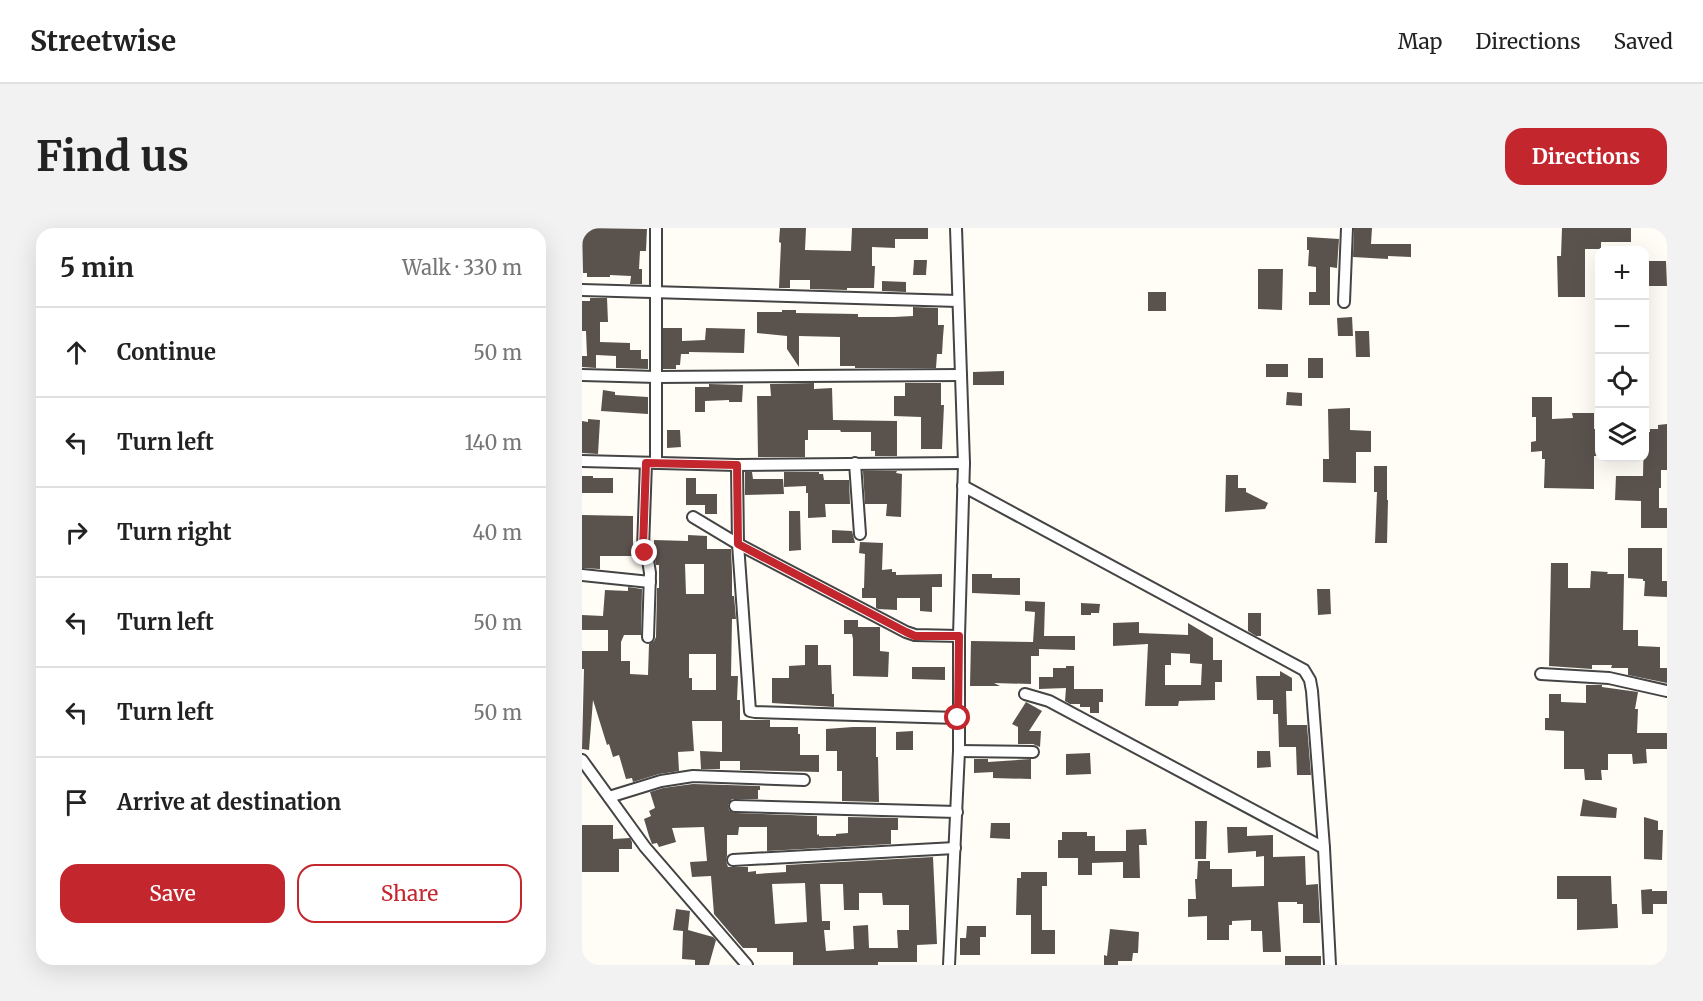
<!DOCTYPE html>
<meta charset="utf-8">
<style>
:root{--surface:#fff;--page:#f2f2f2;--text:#222;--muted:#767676;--line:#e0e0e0;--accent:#c4262e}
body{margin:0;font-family:Merriweather,serif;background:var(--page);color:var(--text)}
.controls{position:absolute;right:18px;top:18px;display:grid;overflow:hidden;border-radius:12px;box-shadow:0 6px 24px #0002}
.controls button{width:54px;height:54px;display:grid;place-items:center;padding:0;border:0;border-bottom:2px solid var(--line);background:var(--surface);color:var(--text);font:30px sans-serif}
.stop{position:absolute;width:18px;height:18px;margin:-14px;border:4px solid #c4262e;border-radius:50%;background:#fff}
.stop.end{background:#c4262e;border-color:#fff;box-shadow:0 2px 6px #0008}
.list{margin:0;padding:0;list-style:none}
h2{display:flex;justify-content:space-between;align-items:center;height:78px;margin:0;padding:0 24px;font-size:26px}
h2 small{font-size:20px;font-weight:400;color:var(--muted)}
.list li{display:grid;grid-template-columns:39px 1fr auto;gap:18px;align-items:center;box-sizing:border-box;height:90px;padding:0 24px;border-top:2px solid var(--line)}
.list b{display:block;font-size:22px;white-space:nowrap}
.list em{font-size:20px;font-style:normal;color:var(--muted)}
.actions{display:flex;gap:12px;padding:18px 24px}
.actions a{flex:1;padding:14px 0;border:2px solid var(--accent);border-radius:18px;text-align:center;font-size:21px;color:var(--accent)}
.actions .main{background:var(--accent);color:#fff}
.icon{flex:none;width:33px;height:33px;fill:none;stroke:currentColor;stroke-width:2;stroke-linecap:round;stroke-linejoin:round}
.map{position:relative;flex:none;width:1085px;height:737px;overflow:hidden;border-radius:18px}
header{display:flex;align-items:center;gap:36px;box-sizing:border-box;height:84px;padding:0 30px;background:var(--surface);border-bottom:2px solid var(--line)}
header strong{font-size:28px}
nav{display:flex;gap:33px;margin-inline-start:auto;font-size:21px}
.intro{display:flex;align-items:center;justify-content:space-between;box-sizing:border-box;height:144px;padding:0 36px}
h1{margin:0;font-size:42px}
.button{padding:15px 27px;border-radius:18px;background:var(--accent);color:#fff;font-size:21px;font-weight:700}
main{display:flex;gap:36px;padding:0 36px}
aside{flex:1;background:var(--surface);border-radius:18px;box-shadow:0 6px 24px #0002}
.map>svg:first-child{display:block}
.building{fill:#5a524d;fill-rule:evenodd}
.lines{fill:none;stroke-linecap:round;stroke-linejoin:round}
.street-casing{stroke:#444;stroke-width:14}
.street{stroke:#fff;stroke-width:10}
.route{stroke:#c4262e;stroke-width:8}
</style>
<header>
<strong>Streetwise</strong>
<nav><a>Map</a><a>Directions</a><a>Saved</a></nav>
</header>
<div class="intro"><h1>Find us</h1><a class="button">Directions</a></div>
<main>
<aside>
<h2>5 min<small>Walk · 330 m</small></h2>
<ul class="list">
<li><svg class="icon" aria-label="ahead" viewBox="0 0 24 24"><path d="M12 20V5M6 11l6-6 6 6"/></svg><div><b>Continue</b></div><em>50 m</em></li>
<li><svg class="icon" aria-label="left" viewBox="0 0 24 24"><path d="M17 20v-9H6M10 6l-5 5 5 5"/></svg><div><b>Turn left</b></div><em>140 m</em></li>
<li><svg class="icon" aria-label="right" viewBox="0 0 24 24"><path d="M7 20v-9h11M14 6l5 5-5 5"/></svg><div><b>Turn right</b></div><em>40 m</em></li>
<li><svg class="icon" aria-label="left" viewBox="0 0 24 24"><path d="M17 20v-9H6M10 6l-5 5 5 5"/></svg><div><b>Turn left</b></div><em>50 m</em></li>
<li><svg class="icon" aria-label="left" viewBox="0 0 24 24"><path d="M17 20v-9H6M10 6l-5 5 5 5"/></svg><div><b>Turn left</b></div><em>50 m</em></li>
<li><svg class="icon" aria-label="arrive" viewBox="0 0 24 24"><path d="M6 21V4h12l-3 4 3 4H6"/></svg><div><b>Arrive at destination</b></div></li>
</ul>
<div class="actions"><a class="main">Save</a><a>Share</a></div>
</aside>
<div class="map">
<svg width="1085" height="737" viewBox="0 0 1085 737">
<rect width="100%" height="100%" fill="#fffdf5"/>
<g class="building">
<path d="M0 0 65 1 64 23H58L57 41H60V56H48L49 48 28 47V49H5V45H1Z"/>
<path d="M198 0H224L223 22 269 23 270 0H346V11H313V20L290 19V38H293L292 60H265V62L228 61V52H208V60H197L199 15 197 14Z"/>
<path d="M772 0H790L789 16H829V29L806 28V31L771 29Z"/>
<path d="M980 0H1049V14H1019V21H1003V69H976L975 28H979Z"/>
<path d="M725 9 757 11 755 40 748 39V77H727V64H734V39L726 38 727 22H725Z"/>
<path d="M332 32H345L344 47H331Z"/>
<path d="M1062 33H1084L1085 58H1062Z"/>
<path d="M676 41H701L700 82 676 81Z"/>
<path d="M300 53 324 54V64L300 63Z"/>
<rect x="566" y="64" width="18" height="19"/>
<path d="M8 70H25L26 94H18V114L48 115V122H59V131H66V141L34 140V128L14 127V140L0 139V128H5L4 103H0V73H8Z"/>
<path d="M331 79 356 80V97H362L361 109 360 126H355L354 140H273V138H258V109L217 108V139L205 121V108L175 105V84H200V82H214V85L276 86V89H312L331 88Z"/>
<path d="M770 89 771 108H756L755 90Z"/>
<path d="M81 100H100V113L123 112 124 100 163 101 162 125 107 124V126H99L98 137H94V141H81Z"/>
<path d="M773 103H787L788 129H774Z"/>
<rect x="726" y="130" width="15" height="20"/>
<rect x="684" y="136" width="22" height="13"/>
<path d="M422 143V157H391V144Z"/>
<path d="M232 155V161L250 160 251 192 315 193V228H293V223H289V204H259L258 202H226V212H223V229H176L175 168H189L188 156Z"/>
<path d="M323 155H359V177H362L360 221H339V189L312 188V168H323Z"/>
<path d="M127 156 161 157 160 174H147V172L123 173V184H113V159H127Z"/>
<path d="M21 162 33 164V167L66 169V186L19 183Z"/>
<path d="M705 164 720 165V178L704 177Z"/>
<path d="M950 169H970V191L991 190 990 185H1012V201H1017V215L1016 228H1012V261L962 260 963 231H960V223L949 224V214L954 213V189H950Z"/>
<path d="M768 180V202L789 203V224H774V255L741 254V231H747L746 181Z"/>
<path d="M6 191 18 192 16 226 0 225V193L6 194Z"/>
<path d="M1085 196V242H1079V260H1077V280H1085V300H1059V273L1033 272 1034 248H1061L1062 204H1068V201H1076V197Z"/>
<path d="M85 202H98L99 219 85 220Z"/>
<path d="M792 238H805V272H806L805 315H793L795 264H792Z"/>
<path d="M281 243H315L314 245 320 246 319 289 304 288 305 276H283Z"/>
<path d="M163 244H170L171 251H201L202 266 163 267Z"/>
<path d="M202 244H237V246H241L242 252H267L268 276H243L244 289 226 290V265H224V258L202 259Z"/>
<path d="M644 247H656V260H664V264L686 275 683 281 643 284Z"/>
<path d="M0 248H11V250H31V265H0Z"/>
<path d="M104 250H114V266H135V286H123V277H104Z"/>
<path d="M207 283H218L219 322 207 323Z"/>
<path d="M0 287 51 288V328H18V341L0 340Z"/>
<path d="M250 302 270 303 273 315H250Z"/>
<path d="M106 307 125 308V321H149L150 344V368H152L154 391H150L149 448H156L155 472H158V492H188V499H216V506H218V527H237V544L158 542V533H138V541H119L118 523 140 524V493H110L112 523 96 524 97 543 77 546 51 554 50 550 44 551 37 527 31 529 27 516 25 517 11 472 7 522 0 521 2 441H0V423H26V402H0V387L21 388 23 362 46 363V359L60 361 59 407H42L39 414V433H48V446L66 447 67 416 72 413 74 409 75 360H77V337H74L72 326V312L106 313ZM103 336H122V366H104ZM107 426H134V462H110V450H107Z"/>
<path d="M278 314 301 315 300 342 310 341V344H314V347L360 346V359H350V384L338 383V370H315V382L296 381 294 380V370H280V360H282L283 326 277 325Z"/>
<path d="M1046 320H1080V353H1085V369L1062 368 1063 353H1061V351L1046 350Z"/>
<path d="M969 335H986V360H1008L1009 343 1026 344 1025 346H1042L1041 402H1056V418L1078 419V440H1085V455L1046 447V440H1029L1030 437H1010V441L967 438Z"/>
<path d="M390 346H410V350H438V367L390 365Z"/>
<path d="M735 361H748L749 386 736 387Z"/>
<path d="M443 373 463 374 462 408H493V422L457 421V428H449V456L412 455 418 458H388L389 413 451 414 453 384 443 383Z"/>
<path d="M499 375 518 376 517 385H509V387H499Z"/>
<path d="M666 385H679V408H674L666 403Z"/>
<path d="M262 392H276V399H298V423L307 424 306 449 271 448V411L270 406H262Z"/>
<path d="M557 394V405L606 407V395L631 410V432H640V454H633V472L597 473 596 478H563L566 416 531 418V395ZM589 425 608 426V435L620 436 619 457H583V437H589Z"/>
<path d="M223 417H236V437H249L250 466H252V479L190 475V450H207V438L223 437Z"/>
<path d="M484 438H492V461H521V474H517V485H508V479H498V476H488L483 473 484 460 457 461V449H471V440H484Z"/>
<path d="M330 439H363V452L330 451Z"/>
<path d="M698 443 710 450V463H704L705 497H725L729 547H715L714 519H697L696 486H691V472H675L674 448H698Z"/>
<path d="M1004 457H1020V459L1056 464 1053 481H1056L1055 505H1085V521H1064L1065 535 1051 536 1050 526H1026V542H1019L1020 552H1003L1002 541H982V503L963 502V490H967V466H979V474L1004 475Z"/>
<path d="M444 474 460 483 447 503H459L458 519 451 516H436V499L430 496Z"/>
<path d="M271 499H294V529H296L297 574 260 573V543H255V523H244V501Z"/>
<path d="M331 503V522H314V504Z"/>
<path d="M675 523H688L689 539 675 540Z"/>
<path d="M508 525 509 546 484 547V526Z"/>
<path d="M392 531H406V534L449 531V551L411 550V544L392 545Z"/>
<path d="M111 556 178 558V562H176V571H150L146 577 147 582 153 585 235 588V607L237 606V608H254V606L266 605V589L316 590V602H309V616L185 623V599H157L156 607H145V627L144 633 146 639H166V644L174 643V646L204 644V637L351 629 355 716 335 717V734H296V737H211V724H175V720H161L132 686 129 648 110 649 108 634 125 633 122 599 90 600 94 614 77 619 75 615 70 616 67 608 62 591 69 588 67 583 73 580 68 564 81 560ZM223 655 225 694 193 696 190 656ZM238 656H261L262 682H277V665H300L301 677H327V702H315L316 720H287L286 697 271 698 272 721 244 723 242 702H248V693H240Z"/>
<path d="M1001 571 1035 580 1034 590 998 588Z"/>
<path d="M1062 589 1076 593V602H1081L1080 632 1062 631Z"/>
<path d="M613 593H625L624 631H613Z"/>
<path d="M409 595H428V611L408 610Z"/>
<path d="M0 597H31V611L48 610 50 614V621H37V644H0Z"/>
<path d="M645 599H665V608L691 607V629L723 628 724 657 736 656 738 695H721V676H715V674H696L699 724H681L680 703H669V692L650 693V697H647V712H625V688L606 689V671H614L613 651H615L616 633H628V641H650V659L682 658V628L674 629V623L646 625Z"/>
<path d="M564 601 565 617H557L558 650H541V634L510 635V647H496V630H476V612H480V604H505V608H513V623H544V602Z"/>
<path d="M439 644H465V658H460V702H473V726H449V687H434L435 650H439Z"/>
<path d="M975 648H1029L1030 676H1035L1036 700 995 702V671H975Z"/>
<path d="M1070 661V663H1085V676H1071V686H1060L1059 662Z"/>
<path d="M94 681 108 683 106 702 131 709 134 712 127 737H113V732L100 731 101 703 91 702Z"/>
<path d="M385 698H404V709H398V727H378V710H384Z"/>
<path d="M528 701 557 704 556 725H551L550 733H536V737H522V727L525 728Z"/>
<rect x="703" y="728" width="36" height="9"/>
</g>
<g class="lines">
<defs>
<g id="street">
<path d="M0 62 376 73"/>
<path d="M762 74 765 0"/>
<path d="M0 147 75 149 379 147"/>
<path d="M0 233 155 237 382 235"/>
<path d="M64 235 61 320 66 332 68 345 66 409"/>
<path d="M74 235V0"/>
<path d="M273 235 278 306"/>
<path d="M155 237 156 316 168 483 173 484 376 490"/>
<path d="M381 258 722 442 728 452 730 463 742 620 748 737"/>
<path d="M111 289 156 316 324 404 333 407 377 408"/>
<path d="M0 347 68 354"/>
<path d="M959 446 1027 450 1085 463"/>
<path d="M443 466 467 473 742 620"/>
<path d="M377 523 451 524"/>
<path d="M0 532 63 619 165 737"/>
<path d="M27 569 79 553 111 548 222 552"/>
<path d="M153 578 375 584"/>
<path d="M151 632 373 620"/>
<path d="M367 737 377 523V408L382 235 374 0"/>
</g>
</defs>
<use href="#street" class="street-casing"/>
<use href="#street" class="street"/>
</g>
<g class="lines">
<path class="route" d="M63 325 61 320 64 235 155 237 156 316 324 404 333 408H377L376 490"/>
</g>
</svg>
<div class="controls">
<button>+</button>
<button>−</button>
<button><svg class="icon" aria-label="locate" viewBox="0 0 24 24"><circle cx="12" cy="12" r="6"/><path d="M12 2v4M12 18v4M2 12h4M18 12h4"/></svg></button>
<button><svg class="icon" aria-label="layers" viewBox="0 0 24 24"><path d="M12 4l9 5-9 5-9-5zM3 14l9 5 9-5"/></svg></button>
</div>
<div class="stop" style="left:376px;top:490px"></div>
<div class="stop end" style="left:63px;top:325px"></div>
</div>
</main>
